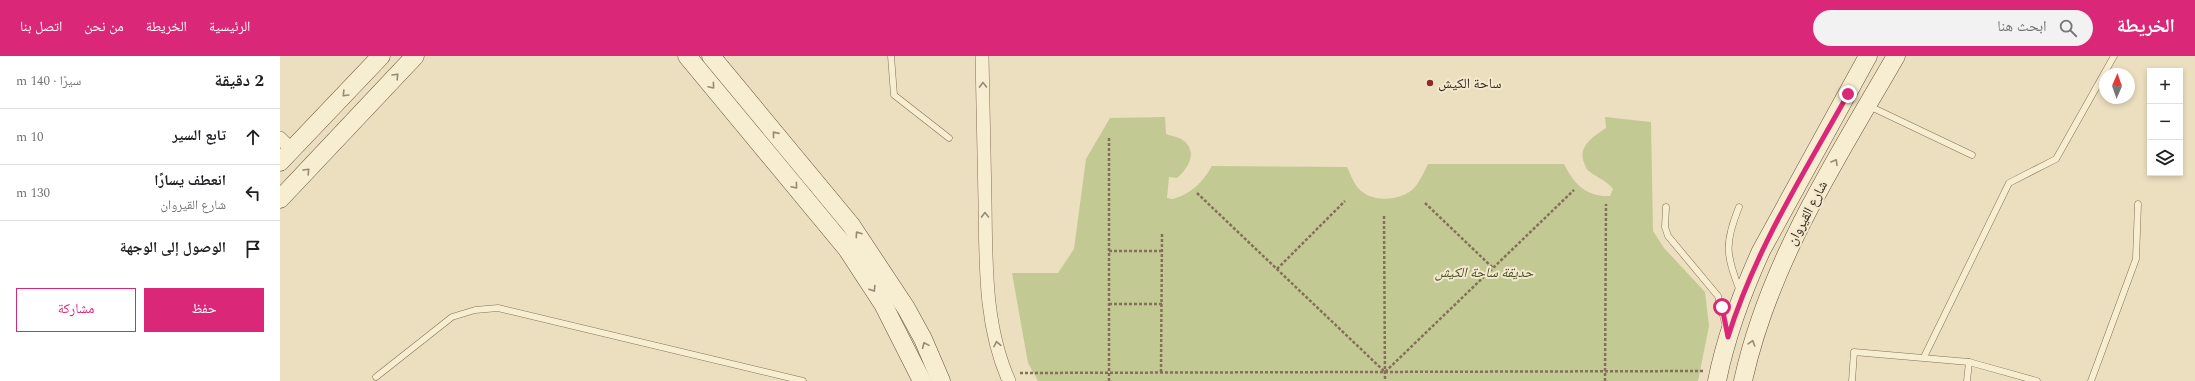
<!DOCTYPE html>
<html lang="ar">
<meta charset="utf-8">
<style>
:root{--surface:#fff;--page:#f2f2f2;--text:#202124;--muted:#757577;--line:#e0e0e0;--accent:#db2777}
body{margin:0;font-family:Spectral,"Noto Naskh Arabic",serif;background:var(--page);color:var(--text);direction:rtl}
.controls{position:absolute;right:12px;top:12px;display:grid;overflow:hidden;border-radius:0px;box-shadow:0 2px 6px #0003}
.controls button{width:36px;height:36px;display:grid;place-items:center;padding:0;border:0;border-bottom:1px solid var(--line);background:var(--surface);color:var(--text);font:20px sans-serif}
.compass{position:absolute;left:1819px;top:12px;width:36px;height:36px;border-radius:50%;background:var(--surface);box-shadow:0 2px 6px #0003;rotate:2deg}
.stop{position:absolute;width:12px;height:12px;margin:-9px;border:3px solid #db2777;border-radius:50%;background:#fff}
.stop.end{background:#db2777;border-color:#fff;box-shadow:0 1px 4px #0008}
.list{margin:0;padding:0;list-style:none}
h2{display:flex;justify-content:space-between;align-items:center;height:52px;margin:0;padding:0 16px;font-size:17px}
h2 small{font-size:13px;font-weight:400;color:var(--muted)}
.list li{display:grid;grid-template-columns:26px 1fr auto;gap:12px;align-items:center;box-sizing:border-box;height:56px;padding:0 16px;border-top:1px solid var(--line)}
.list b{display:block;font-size:15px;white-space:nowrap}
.list p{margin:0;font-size:13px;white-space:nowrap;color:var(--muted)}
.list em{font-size:13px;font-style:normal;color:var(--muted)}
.actions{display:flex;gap:8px;padding:12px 16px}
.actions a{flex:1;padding:9px 0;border:1px solid var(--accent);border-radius:0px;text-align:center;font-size:14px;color:var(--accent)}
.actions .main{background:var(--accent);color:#fff}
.icon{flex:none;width:22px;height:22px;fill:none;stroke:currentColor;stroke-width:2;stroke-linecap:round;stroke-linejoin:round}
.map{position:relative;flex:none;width:1915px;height:325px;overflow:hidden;direction:ltr}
header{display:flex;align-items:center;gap:24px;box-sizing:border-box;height:56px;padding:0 20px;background:var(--accent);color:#fff}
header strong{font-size:19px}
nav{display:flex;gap:22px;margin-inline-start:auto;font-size:14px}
.search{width:280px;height:36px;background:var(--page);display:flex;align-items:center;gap:10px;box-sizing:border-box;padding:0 14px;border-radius:22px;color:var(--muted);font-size:15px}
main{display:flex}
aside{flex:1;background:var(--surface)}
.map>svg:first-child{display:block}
.green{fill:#c2c993}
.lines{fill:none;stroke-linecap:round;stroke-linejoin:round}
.service-casing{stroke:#847058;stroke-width:7}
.minor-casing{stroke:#847058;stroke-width:14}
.secondary-casing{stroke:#65513b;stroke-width:19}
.path{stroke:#847058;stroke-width:2.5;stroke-dasharray:3 2;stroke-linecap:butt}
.service{stroke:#f7edd1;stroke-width:6}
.minor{stroke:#f7edd1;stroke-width:13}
.secondary{stroke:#f7edd1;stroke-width:18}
.oneway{stroke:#968a76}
.route{stroke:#db2777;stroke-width:5}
.poi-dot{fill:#912b2a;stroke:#f4e9ce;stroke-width:1.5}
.labels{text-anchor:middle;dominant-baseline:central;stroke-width:4;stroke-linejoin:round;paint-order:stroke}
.poi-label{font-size:14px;fill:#34281c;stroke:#f4e9ce;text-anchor:start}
.street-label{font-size:14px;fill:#34281c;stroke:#f4e9ce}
.park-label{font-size:14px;font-style:italic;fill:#434f23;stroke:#f4e9ce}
</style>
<header>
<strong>الخريطة</strong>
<div class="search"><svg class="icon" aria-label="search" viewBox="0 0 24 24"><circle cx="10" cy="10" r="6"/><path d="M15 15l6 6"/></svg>ابحث هنا</div>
<nav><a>الرئيسية</a><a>الخريطة</a><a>من نحن</a><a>اتصل بنا</a></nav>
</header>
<main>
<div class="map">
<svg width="1915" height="325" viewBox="0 0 1915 325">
<rect width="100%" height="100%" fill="#ecdfbf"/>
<path class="green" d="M885 61 886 78C891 80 900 81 904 85 918 97 908 112 897 122L889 121 887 142 893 143C911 138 923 126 932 110L1067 111C1070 117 1073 126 1078 132 1091 147 1118 145 1132 134 1139 128 1144 116 1148 108H1284C1294 128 1306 141 1330 140L1333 133C1327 125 1318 122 1310 116 1307 114 1306 112 1305 109 1296 91 1313 81 1326 72L1325 61 1371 66 1373 175 1384 192 1425 236 1429 270 1418 325H758L748 307 732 217H778L794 193 806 103 830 62Z"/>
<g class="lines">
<defs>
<g id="service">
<path d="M611 0 614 39 669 82"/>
<path d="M1589 50 1692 99"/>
<path d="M1386 151 1385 171 1388 180 1438 240 1446 271"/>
<path d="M1459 151C1444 188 1446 199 1460 235"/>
<path d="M1644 301 1729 127 1776 103 1834 0"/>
<path d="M96 321 172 261 195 254 218 252 523 325"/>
<path d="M1572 325 1574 296 1689 306 1757 325"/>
<path d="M1687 325 1689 306"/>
<path d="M1811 325 1856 203 1858 148"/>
</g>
<g id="minor">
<path d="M702 0C703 49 704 97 705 146 706 206 704 269 729 325"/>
<path d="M0 82 12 94"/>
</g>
<g id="secondary">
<path d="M407 0 567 193 603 248 642 325"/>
<path d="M431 0 571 169 626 252 643 283 661 325"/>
<path d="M0 106 101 0"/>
<path d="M0 143 135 0"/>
<path d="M1437 325C1446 280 1462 237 1481 195L1588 0"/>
<path d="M1463 325C1489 206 1556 104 1616 0"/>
</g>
</defs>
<use href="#service" class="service-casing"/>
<use href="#minor" class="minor-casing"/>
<use href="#secondary" class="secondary-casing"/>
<g class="path">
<path d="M917 137 1105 316 1294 134"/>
<path d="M1145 147 1213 212"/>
<path d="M1104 160 1105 325"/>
<path d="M829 195H882"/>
<path d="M997 213 1065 145"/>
<path d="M829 248H882"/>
<path d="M881 316 882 178"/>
<path d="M740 317 1423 315"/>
<path d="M829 325V80"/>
<path d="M1325 325 1326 148"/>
</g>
<use href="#service" class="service"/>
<use href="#minor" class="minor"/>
<use href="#secondary" class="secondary"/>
</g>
<defs><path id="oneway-chevron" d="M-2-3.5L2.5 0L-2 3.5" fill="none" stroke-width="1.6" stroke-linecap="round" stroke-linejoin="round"/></defs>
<g class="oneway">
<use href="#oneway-chevron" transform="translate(116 20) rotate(-47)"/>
<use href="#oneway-chevron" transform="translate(703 29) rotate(-91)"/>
<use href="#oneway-chevron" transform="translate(432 30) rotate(50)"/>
<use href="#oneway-chevron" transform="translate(65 38) rotate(134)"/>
<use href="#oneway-chevron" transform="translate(495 78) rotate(-129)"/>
<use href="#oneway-chevron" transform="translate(1555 106) rotate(-60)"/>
<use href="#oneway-chevron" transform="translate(27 115) rotate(-47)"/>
<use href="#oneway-chevron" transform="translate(515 130) rotate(50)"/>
<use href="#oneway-chevron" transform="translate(705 159) rotate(-91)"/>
<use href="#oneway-chevron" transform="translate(578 178) rotate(-124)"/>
<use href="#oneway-chevron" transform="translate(593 233) rotate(58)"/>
<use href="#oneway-chevron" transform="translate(1472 287) rotate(-73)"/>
<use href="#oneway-chevron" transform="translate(717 288) rotate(-101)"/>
<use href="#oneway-chevron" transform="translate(645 289) rotate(-114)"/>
</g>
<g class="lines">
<path class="route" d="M1442 251 1448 281C1475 194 1524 117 1568 38"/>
</g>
<circle class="poi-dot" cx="1150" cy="27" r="4"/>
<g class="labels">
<g class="poi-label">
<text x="1158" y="27">ساحة الكيش</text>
</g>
<g class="street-label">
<text transform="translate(1527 157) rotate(-62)">شارع القيروان</text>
</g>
<g class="park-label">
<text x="1204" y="216">حديقة ساحة الكيش</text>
</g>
</g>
</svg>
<div class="controls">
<button>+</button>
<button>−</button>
<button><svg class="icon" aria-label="layers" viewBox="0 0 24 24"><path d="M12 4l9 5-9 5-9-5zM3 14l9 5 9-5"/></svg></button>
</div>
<svg class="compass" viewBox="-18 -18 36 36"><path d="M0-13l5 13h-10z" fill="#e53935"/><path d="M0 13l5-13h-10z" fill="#757577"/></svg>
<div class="stop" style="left:1442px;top:251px"></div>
<div class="stop end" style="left:1568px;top:38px"></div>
</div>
<aside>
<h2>2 دقيقة<small>سيرًا · 140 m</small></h2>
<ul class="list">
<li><svg class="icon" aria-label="ahead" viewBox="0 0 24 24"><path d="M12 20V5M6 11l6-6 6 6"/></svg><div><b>تابع السير</b></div><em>10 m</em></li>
<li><svg class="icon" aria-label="left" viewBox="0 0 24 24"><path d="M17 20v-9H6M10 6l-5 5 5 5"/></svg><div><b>انعطف يسارًا</b><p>شارع القيروان</p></div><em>130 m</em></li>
<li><svg class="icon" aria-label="arrive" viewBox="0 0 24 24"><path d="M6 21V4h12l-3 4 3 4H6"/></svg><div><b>الوصول إلى الوجهة</b></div></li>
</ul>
<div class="actions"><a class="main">حفظ</a><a>مشاركة</a></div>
</aside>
</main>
